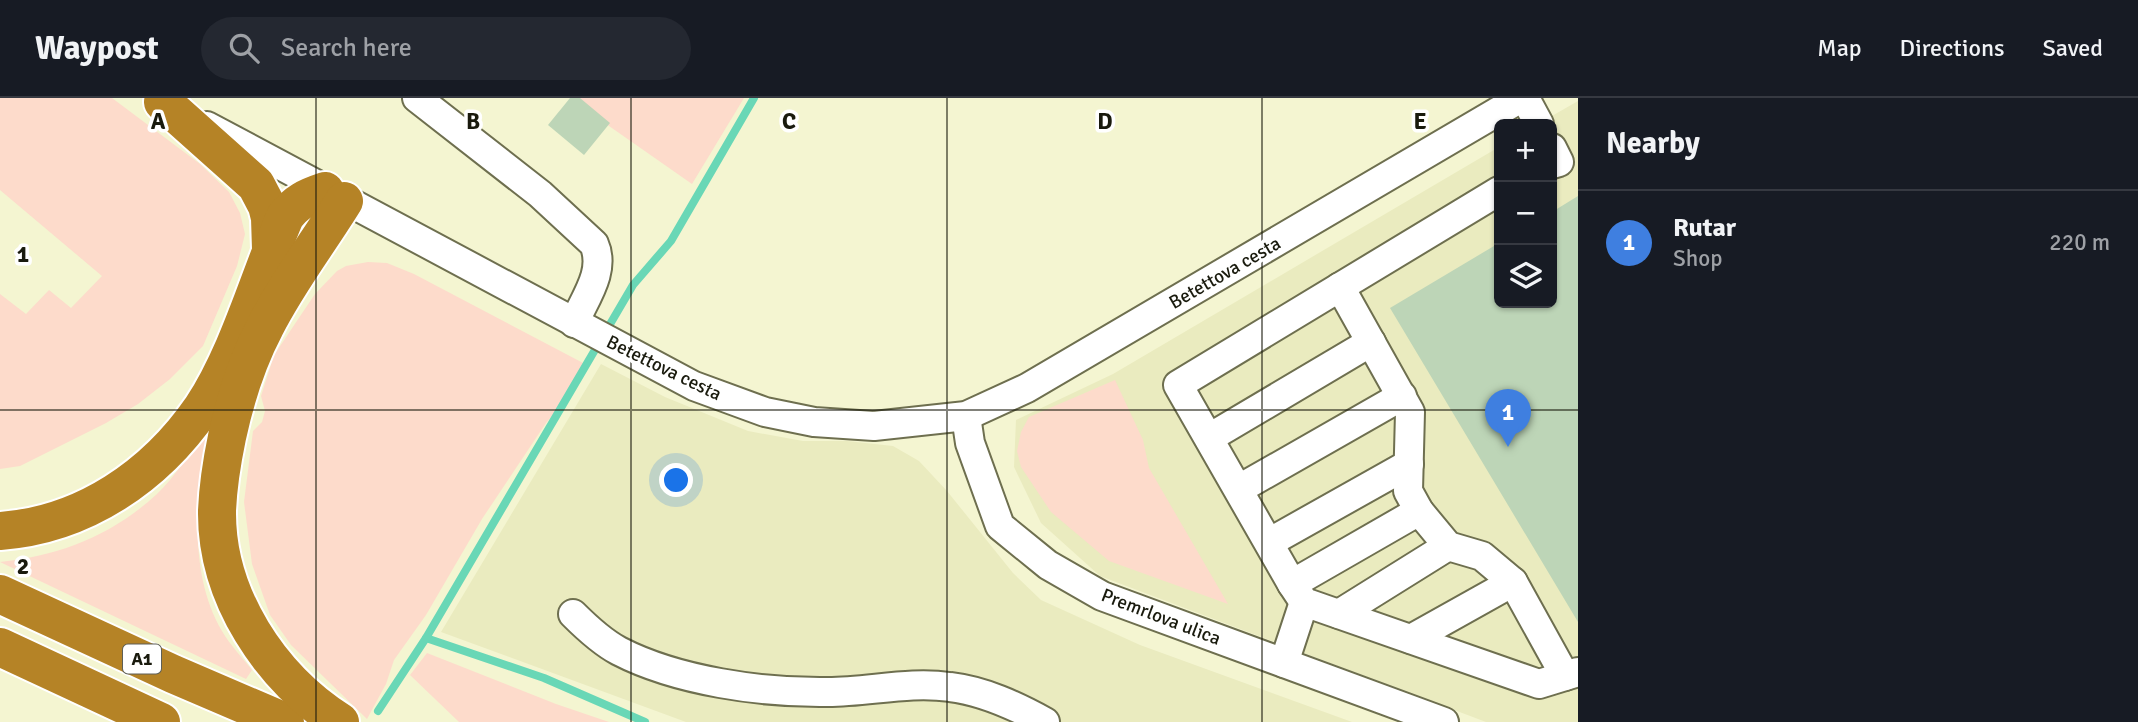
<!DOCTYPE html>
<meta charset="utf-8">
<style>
:root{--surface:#171b24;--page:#242831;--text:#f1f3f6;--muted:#9ea1a6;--line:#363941;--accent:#9ab0e3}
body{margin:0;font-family:Signika,sans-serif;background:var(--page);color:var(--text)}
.controls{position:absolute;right:21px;top:21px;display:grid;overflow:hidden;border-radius:10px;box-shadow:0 2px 5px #0004}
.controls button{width:63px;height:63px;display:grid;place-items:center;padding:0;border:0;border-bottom:2px solid var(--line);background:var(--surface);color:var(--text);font:35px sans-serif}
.you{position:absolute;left:677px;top:383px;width:24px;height:24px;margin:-18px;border:5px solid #fff;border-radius:50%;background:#1a73e8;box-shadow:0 0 0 10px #1a73e833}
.badge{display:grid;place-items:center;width:46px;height:46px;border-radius:50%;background:var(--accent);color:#fff;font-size:23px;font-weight:700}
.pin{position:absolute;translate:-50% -58px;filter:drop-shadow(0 2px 4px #0008)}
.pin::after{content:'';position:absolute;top:37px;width:24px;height:21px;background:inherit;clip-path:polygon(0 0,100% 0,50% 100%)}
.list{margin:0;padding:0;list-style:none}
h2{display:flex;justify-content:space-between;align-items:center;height:91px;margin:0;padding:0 28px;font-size:30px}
h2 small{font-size:23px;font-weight:400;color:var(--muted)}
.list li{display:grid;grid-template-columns:46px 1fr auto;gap:21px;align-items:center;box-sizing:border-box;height:105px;padding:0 28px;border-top:2px solid var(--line)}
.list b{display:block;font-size:26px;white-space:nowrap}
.list p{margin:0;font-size:23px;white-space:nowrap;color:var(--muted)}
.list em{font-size:23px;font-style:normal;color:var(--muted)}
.icon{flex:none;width:38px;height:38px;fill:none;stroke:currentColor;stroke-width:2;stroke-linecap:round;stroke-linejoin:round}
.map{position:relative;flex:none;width:1578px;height:624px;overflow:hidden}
header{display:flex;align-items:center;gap:42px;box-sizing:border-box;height:98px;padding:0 35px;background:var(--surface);border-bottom:2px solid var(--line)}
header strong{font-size:33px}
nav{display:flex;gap:38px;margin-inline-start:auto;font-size:24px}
.search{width:490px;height:63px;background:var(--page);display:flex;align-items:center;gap:18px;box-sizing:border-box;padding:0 24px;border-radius:38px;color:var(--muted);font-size:26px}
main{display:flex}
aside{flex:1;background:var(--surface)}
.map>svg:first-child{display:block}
.built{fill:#eaebbf}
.green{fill:#fddbcb}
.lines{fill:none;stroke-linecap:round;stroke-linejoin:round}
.stream{stroke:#69d7b6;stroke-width:8}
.building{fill:#bdd5b7}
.minor-casing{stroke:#6e6f4f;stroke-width:32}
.highway-casing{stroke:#fff;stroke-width:42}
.minor{stroke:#fff;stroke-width:28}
.highway{stroke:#b58326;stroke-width:38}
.grid{fill:none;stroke:#191a0d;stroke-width:2;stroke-opacity:0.55}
.labels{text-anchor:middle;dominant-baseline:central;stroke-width:7;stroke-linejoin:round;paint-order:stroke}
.shield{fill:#fff;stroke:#5e5f56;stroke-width:2}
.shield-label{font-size:18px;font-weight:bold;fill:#191a0d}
.street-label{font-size:19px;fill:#191a0d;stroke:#fff}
.grid-label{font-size:23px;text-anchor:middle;font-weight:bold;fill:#191a0d;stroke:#fff;stroke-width:7;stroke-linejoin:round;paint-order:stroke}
</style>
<header>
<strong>Waypost</strong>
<div class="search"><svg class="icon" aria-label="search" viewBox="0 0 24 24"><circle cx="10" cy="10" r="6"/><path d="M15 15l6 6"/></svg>Search here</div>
<nav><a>Map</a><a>Directions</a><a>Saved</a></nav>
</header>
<main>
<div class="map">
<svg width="1578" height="624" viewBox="0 0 1578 624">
<rect width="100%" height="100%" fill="#f4f5d1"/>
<g class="built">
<path d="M1578 3V624H1486L1100 478 1041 425 1014 369 1016 322 1113 276 1499 49V205H1552V26H1538Z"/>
<path d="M601 266 665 299 748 333 803 343H847L893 348 919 363 947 393 1013 475 1041 502 1140 547 1352 624H686L441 534Z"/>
</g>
<g class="green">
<path d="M0 0H112L200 66 229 94 240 115 245 136 237 168 203 248 170 281 138 306 106 325 20 368 0 371V196L26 216 49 192 71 210 102 178 0 92Z"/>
<path d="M569 0H744L692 86Z"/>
<path d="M368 164 387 165 414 176 585 266 569 298 546 325 482 421 426 517 394 562 386 586 367 621 291 547 270 517 252 466 244 404 253 333 262 324 265 313 261 298 274 257 315 196 337 173 346 168Z"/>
<path d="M1115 282 1143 342 1149 370 1228 506 1109 463 1051 414 1021 369 1017 353 1021 334 1029 319Z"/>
<path d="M203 336 208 338C195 399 189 477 222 533 230 547 242 559 252 572L246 581 0 464C59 458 113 437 157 396 175 379 189 356 203 336Z"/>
<path d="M427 555 556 606 609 624H459L410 577Z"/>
</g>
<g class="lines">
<g class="stream">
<path d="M426 540 544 580 645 624"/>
<path d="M378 613 426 540 633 187 671 143 754 0"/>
</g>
</g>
<g class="building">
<path d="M570 0H580L610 25 584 57 548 27Z"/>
<path d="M1578 98V524L1390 210 1499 145V205H1552V114Z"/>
</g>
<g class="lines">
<defs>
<g id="minor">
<path d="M417 0 540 96 594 146C606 173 585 200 574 225"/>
<path d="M1525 0 1539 26"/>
<path d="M207 28 694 288 765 314 814 324 874 328 966 318 1027 290 1521 0"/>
<path d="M1552 50 1559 64 1552 66"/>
<path d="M1499 93 1178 287 1292 486 1304 504 1539 586 1578 574"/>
<path d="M1340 189 1410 314 1408 393 1419 413 1448 448 1482 458 1513 484 1565 578"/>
<path d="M966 318 970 345 1000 428 1048 467 1102 498 1444 624"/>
<path d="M1209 340 1371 244"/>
<path d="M1239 391 1402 298"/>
<path d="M1270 444 1409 366"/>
<path d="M1292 486 1419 413"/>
<path d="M573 516C586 529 602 544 619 553 677 583 762 595 828 594 869 594 909 583 950 589 984 593 1016 608 1045 624"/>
<path d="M1339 516 1448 448"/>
<path d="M1411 541 1513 484"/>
<path d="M1284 565 1304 504"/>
</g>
<g id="highway">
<path d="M163 4 256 87 267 108 270 120 271 151"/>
<path d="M0 433C84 427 155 378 202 310 238 256 259 179 285 119 296 104 307 99 325 93"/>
<path d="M0 496 173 576 285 624"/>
<path d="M0 549 161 624"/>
<path d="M340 624C270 579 216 498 217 413 218 388 222 363 227 339 235 302 247 263 265 229 287 185 318 145 344 103"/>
</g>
</defs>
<use href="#minor" class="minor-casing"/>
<use href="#highway" class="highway-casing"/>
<use href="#minor" class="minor"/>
<use href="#highway" class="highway"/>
</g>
<path class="grid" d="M316 0V624M631 0V624M947 0V624M1262 0V624M0 312H1578"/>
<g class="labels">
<rect class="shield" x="123" y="546.5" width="38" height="29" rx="5"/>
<g class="shield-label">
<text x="142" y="561">A1</text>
</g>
<g class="street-label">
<text transform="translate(1225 175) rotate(-30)">Betettova cesta</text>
<text transform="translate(664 270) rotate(26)">Betettova cesta</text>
<text transform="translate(1161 519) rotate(21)">Premrlova ulica</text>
</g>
</g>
<g class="grid-label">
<text x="158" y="31">A</text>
<text x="473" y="31">B</text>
<text x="789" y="31">C</text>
<text x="1105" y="31">D</text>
<text x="1420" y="31">E</text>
<text x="23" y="164">1</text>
<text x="23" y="476">2</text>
</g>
</svg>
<div class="controls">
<button>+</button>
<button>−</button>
<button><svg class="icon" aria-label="layers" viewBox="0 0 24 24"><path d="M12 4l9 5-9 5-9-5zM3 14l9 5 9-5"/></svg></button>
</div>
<div class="you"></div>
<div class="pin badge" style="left:1508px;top:349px;background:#3f7fe0">1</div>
</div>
<aside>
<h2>Nearby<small></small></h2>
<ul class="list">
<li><span class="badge" style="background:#3f7fe0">1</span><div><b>Rutar</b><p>Shop</p></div><em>220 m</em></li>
</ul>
</aside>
</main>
